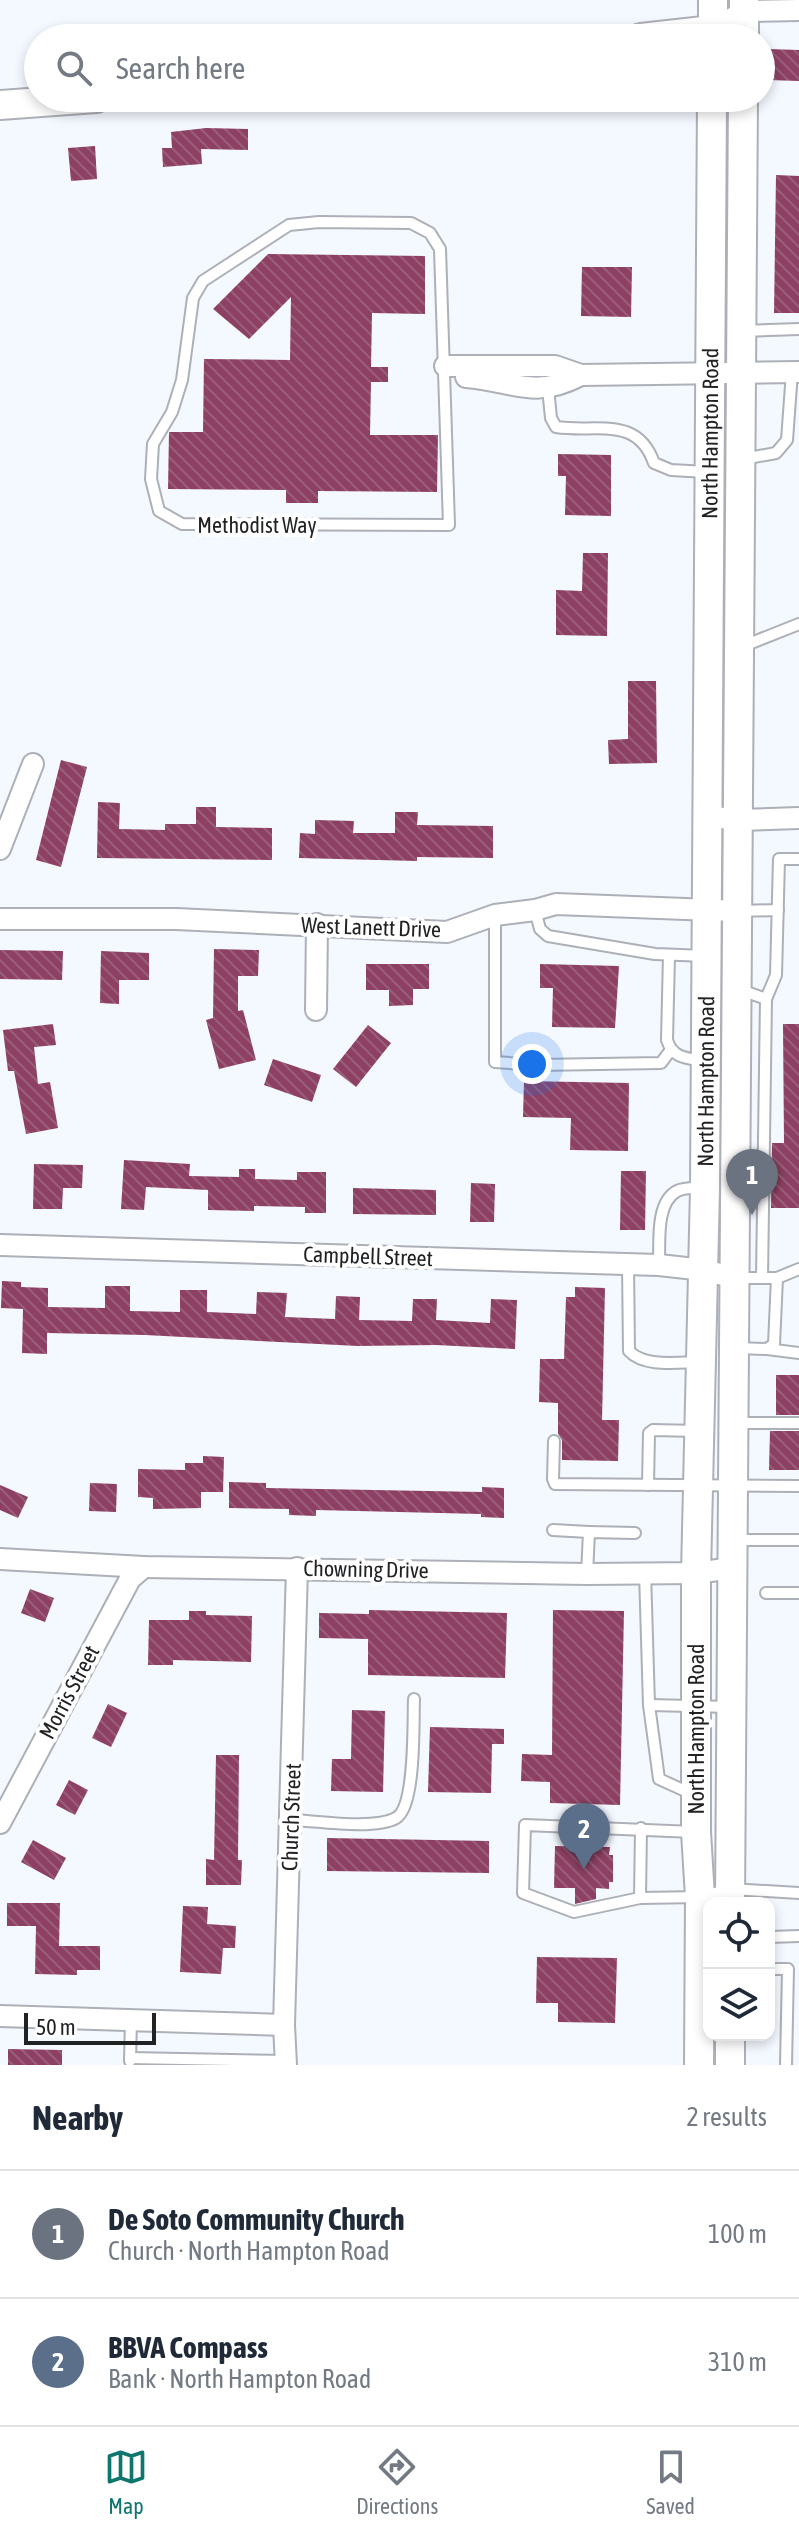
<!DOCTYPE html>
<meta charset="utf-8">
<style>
:root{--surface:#fff;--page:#f6f6f7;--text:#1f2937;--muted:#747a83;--line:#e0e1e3;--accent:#0f766e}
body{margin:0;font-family:"Asap Condensed",sans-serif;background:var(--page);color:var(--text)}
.controls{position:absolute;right:24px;bottom:24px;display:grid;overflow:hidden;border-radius:16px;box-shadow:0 4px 12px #0003}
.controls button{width:72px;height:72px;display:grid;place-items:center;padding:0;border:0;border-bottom:2px solid var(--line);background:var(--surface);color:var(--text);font:40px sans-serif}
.scale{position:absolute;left:24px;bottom:20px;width:132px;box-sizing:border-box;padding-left:8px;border:4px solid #202224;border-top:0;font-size:22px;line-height:28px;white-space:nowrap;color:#202224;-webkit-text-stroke:6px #fff;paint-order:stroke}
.you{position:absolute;left:532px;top:1064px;width:28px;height:28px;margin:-20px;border:6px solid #fff;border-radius:50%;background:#1a73e8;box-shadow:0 0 0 12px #1a73e833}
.badge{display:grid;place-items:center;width:52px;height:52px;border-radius:50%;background:var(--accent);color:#fff;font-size:26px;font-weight:700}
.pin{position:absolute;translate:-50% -66px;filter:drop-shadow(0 2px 4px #0008)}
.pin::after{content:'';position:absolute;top:42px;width:28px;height:24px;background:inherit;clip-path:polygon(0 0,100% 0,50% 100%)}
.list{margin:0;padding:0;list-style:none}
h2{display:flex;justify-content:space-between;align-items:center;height:104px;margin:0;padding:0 32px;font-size:34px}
h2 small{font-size:26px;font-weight:400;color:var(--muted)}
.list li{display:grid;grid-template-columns:52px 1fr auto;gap:24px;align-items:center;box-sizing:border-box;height:128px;padding:0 32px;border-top:2px solid var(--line)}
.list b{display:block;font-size:30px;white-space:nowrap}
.list p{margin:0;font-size:26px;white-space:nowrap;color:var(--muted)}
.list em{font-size:26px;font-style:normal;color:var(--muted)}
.icon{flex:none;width:44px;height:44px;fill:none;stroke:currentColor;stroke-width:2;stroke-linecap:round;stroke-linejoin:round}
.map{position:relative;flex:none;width:799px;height:2065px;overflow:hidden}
.search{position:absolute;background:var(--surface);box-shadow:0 4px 12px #0003;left:24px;right:24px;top:24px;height:88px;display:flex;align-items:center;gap:20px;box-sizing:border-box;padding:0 28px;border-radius:44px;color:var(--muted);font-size:30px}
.sheet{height:360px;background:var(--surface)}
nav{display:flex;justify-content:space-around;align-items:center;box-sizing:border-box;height:112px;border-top:2px solid var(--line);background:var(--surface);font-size:22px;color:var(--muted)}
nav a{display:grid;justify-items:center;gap:4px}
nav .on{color:var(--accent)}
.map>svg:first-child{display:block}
.building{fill:url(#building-back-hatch)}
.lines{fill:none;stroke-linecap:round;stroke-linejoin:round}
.lane-casing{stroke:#adb0b7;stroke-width:14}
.street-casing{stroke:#adb0b7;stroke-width:24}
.secondary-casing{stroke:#adb0b7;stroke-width:32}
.lane{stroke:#fff;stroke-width:10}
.street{stroke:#fff;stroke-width:20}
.secondary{stroke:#fff;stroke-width:28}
.labels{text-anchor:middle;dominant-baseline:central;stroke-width:8;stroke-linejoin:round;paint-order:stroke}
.street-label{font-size:22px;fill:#202224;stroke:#fff}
</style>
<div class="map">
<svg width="799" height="2065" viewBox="0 0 799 2065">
<defs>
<pattern id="building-back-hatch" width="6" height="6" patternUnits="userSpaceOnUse" patternTransform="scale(2)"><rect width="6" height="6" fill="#8d4063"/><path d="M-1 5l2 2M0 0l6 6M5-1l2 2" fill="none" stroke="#995f7a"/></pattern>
</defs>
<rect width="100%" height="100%" fill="#f4f8ff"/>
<g class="building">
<path d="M768 49 799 50V81L768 80Z"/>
<path d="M206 128 248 129V150L201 149 202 164 163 167 162 148H172L171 132Z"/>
<path d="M95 146 97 179 71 181 68 148Z"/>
<path d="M776 175 799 176V313H774Z"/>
<path d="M268 254 425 256V314L372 313 371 367H388V382H371L370 435H438L437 492 318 491V503H286V490L168 489 169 432H203L204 359 290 360 291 297 249 339 213 309Z"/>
<path d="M582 267H632L631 317 581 316Z"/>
<path d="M558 454 611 455V516L565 515 566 476H558Z"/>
<path d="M583 553H608L607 636 556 635V590L582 591Z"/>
<path d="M628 681H656L657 763 609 764 608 740 628 739Z"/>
<path d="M61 760 87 767 61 867 36 860Z"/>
<path d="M98 802 120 803 119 829 165 830V824H196V807H216V827L272 828V860L97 858Z"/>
<path d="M395 812H418L417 825 493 826V858L417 857V861L299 858 300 833 315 834V820L354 821 353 833H395Z"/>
<path d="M214 949 259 950 258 976H238V1011L243 1010 256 1060 219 1069 206 1020 213 1018Z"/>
<path d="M0 950 63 951 62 980 0 979Z"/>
<path d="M101 951 149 953V980H119V1004L100 1003Z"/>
<path d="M366 964H429V989H413V1005L389 1006V990H366Z"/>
<path d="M540 964 619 966 615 1028 552 1027 553 988H540Z"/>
<path d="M53 1024 56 1045 34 1047 38 1084 50 1082 58 1128 26 1134 14 1071H8L3 1030Z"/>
<path d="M783 1024H799V1208H771L772 1143H784Z"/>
<path d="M368 1025 391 1043 356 1087 333 1069Z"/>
<path d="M273 1059 321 1075 312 1102 264 1085Z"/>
<path d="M524 1081 629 1083 628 1151 570 1150 571 1118 523 1117Z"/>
<path d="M124 1160 190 1164 189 1176 239 1177V1169H255V1179L297 1180V1172H326V1213H305V1207L254 1206V1211L208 1210V1190L146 1187 144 1210 121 1209Z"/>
<path d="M34 1164 83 1165 82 1188H63L62 1209H33Z"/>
<path d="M621 1171H646L645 1230H620Z"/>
<path d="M471 1183 495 1184 494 1222H470Z"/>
<path d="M353 1188 436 1190V1215L353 1214Z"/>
<path d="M2 1281 21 1282V1287L48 1288V1307L105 1308V1286H130V1311L180 1312V1290H207V1312L256 1314 257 1292 287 1293 285 1317 335 1319 336 1296 360 1297 359 1320 412 1321 413 1299H437L436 1320 490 1323 491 1299 517 1300 515 1349 436 1345 358 1346 145 1335 47 1333V1354L22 1353 23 1309 1 1308Z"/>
<path d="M575 1287 605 1288 602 1420H619L618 1461 562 1460V1440L558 1434V1403L539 1402 540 1359H564L566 1297H575Z"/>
<rect x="776" y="1375" width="23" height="40"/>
<path d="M770 1431H799V1470H769Z"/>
<path d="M203 1456 224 1457 223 1492H201V1508L153 1509V1498L138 1497V1469L185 1470V1463H203Z"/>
<path d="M229 1482 266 1483V1488L482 1492V1487L504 1488V1518L481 1517V1514L316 1510V1516L289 1515V1509L229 1508Z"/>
<path d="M90 1483 117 1484 116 1512 89 1511Z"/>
<path d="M0 1485 28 1497 18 1518 0 1510Z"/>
<path d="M30 1589 54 1598 45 1622 21 1613Z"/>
<path d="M369 1610 507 1613 505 1678 368 1675V1639L319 1638V1613L369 1614Z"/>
<path d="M553 1610 624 1611 620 1805 550 1803V1782L521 1781 522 1754 552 1755Z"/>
<path d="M189 1611H206V1615L252 1616 251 1662 173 1660V1665H148L149 1620H189Z"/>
<path d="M108 1704 127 1713 111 1747 92 1738Z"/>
<path d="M352 1710 385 1711 383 1792 331 1791 332 1759H351Z"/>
<path d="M430 1727 504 1729V1744H492L491 1793 428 1792Z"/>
<path d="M216 1755H239L238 1860H242L241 1885H206V1859L214 1860Z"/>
<path d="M69 1780 88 1790 75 1815 56 1805Z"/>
<path d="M327 1838 489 1841V1873L327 1871Z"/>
<path d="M33 1840 66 1858 54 1880 21 1862Z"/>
<path d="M555 1846 610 1847 609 1855H613V1882H609V1889L596 1888V1899L575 1904V1888H554Z"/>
<path d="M7 1903H60L59 1946H100V1970H77V1975L35 1974 36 1926H7Z"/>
<path d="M183 1906 208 1907 207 1924 236 1926 235 1948H223L221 1974 180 1972Z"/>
<path d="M537 1957 617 1958 615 2023 558 2022V2003H536Z"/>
<path d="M8 2049 62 2050V2065H8Z"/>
</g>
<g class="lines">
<defs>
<g id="lane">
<path d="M319 222 411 223 430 233 440 249 449 525 182 524 159 511 151 479 153 444 172 412 182 380 193 298 203 281 289 225Z"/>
<path d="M743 331 799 329"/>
<path d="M548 388 551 418 556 427C597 433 637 415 654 463L671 470 707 472"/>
<path d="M743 459 776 453 787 440 792 372"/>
<path d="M741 647 799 624"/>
<path d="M535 910 540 929 548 936 655 954 706 956"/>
<path d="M739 911 778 910"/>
<path d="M495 915V1062L538 1065 661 1063 670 1051"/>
<path d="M669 955 667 1040C673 1059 687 1058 705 1061"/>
<path d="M741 990 766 999 762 1278"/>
<path d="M766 999 776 975 779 859H799"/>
<path d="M628 1264 629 1351C645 1368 679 1362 701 1362"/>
<path d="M659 1265C660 1243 655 1203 677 1191 684 1187 695 1188 703 1188"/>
<path d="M735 1278H777L774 1344 767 1349 736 1348"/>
<path d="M777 1278 799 1269"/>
<path d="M767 1349 799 1353"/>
<path d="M737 1423H799"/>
<path d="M554 1441 553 1479 555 1484 799 1486"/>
<path d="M648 1485 649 1433 653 1430 698 1431"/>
<path d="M553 1530 589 1532"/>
<path d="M733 1540H799"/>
<path d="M645 1572 649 1705 659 1779 692 1794"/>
<path d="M587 1574 589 1532 635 1533"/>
<path d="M766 1593H799"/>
<path d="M649 1705 731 1707"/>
<path d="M292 1820C318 1821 374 1830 396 1818 416 1807 413 1722 414 1699"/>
<path d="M694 1832 525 1825 523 1893 574 1912 640 1898 700 1897 730 1889 799 1893"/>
<path d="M640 1898 641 1828"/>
<path d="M769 1937 799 1936"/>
<path d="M769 1969H788L786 2065"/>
<path d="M130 2058 286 2061"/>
<path d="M130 2061 131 2019"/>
</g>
<g id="street">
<path d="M713 30 744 11 799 10"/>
<path d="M445 366H555L581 375 799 372"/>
<path d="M466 377C515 381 533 400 581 375"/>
<path d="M707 816 738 820 799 818"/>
<path d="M0 849 33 764"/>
<path d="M0 919H176L447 932 495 915 535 910 556 904 737 911"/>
<path d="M316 1010 317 924"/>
<path d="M0 1245 659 1265 704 1270 735 1278"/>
<path d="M0 1559 144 1567 587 1574 696 1573 732 1568"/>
<path d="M0 1823 130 1579 144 1567"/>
<path d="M0 2016 284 2025"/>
<path d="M286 2065 284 2025 297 1568"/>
</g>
<g id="secondary">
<path d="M641 38 713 30"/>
<path d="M713 38V0"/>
<path d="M744 38V0"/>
<path d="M0 105 96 98"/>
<path d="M730 1903 743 98"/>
<path id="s1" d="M699 2065 700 1897 696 1832V1573L705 1188 712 98"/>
<path d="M730 2065V2035"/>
</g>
</defs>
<use href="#lane" class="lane-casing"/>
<use href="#street" class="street-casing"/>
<use href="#secondary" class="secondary-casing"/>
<use href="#lane" class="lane"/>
<use href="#street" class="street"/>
<use href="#secondary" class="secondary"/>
</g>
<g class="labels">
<g class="street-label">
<text stroke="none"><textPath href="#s1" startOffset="1632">North Hampton Road</textPath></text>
<text x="257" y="525">Methodist Way</text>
<text transform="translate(371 927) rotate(2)">West Lanett Drive</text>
<text stroke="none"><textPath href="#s1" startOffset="984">North Hampton Road</textPath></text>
<text transform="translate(368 1256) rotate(2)">Campbell Street</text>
<text transform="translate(366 1569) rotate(1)">Chowning Drive</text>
<text transform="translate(69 1692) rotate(-62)">Morris Street</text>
<text transform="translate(696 1729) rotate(-90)">North Hampton Road</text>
<text transform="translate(291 1817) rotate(-88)">Church Street</text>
</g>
</g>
</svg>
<div class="controls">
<button><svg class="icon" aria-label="locate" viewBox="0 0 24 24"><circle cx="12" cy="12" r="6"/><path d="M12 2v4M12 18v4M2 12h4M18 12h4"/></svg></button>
<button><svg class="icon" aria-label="layers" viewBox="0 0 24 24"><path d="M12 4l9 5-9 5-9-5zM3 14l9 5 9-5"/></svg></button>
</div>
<div class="scale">50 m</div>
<div class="you"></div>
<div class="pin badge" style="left:752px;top:1215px;background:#6b7280">1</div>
<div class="pin badge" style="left:584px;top:1869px;background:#5c6f8a">2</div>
<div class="search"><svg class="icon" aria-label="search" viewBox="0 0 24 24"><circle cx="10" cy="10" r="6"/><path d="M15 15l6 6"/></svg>Search here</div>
</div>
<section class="sheet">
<h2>Nearby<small>2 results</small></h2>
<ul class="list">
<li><span class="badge" style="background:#6b7280">1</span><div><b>De Soto Community Church</b><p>Church · North Hampton Road</p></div><em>100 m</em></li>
<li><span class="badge" style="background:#5c6f8a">2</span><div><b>BBVA Compass</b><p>Bank · North Hampton Road</p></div><em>310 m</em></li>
</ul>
</section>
<nav>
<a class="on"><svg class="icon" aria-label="map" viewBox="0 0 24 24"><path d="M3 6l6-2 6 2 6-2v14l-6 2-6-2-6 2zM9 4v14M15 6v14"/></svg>Map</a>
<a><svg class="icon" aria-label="directions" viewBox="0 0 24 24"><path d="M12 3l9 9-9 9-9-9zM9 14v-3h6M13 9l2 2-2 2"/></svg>Directions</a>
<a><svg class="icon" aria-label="saved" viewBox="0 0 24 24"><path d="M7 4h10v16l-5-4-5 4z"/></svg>Saved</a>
</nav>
